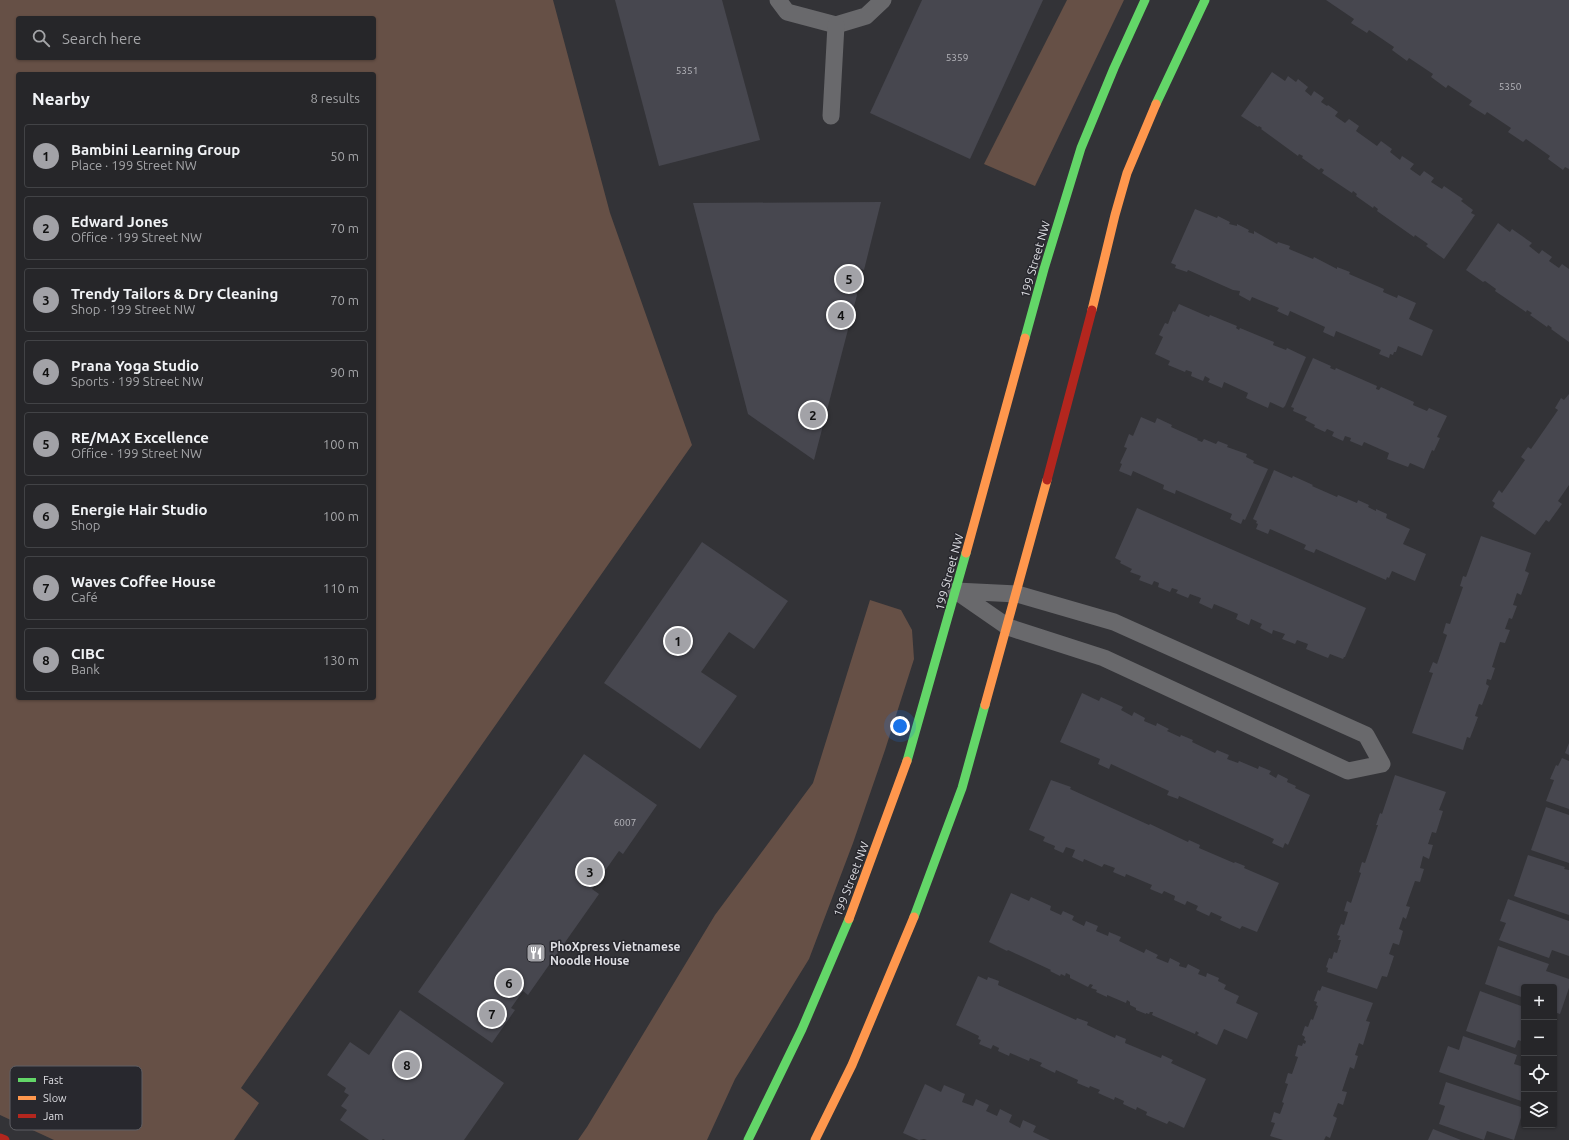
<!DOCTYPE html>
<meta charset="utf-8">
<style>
:root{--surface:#262629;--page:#323235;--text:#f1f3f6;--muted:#a4a5a8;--line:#424346;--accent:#a2a2a7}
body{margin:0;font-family:Ubuntu,sans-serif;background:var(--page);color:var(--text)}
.controls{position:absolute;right:12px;bottom:12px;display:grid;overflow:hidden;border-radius:4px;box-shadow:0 1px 3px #0004}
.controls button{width:36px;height:36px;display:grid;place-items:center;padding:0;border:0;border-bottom:1px solid var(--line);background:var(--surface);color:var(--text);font:20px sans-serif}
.you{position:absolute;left:900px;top:726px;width:14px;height:14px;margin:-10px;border:3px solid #fff;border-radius:50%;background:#1a73e8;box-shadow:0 0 0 6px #1a73e833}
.badge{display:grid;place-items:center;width:26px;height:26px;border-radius:50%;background:var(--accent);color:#111;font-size:13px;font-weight:700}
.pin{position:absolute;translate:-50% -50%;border:2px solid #fff;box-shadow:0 1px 4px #0006}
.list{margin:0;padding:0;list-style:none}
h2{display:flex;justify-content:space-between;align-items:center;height:52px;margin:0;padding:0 16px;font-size:17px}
h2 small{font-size:13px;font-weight:400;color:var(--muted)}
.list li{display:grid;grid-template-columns:26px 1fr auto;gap:12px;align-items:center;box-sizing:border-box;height:64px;margin:0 8px 8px;padding:0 8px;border:1px solid var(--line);border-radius:4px}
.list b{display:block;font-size:15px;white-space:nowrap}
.list p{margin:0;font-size:13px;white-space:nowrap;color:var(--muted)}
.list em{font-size:13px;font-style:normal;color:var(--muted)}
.icon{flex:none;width:22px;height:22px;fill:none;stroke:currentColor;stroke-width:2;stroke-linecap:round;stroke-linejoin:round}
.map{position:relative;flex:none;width:1569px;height:1140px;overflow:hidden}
.search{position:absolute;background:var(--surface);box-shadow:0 1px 3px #0004;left:16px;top:16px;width:360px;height:44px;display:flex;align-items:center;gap:10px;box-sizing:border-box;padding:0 14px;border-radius:4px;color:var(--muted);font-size:15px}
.panel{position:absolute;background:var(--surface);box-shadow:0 1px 3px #0004;left:16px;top:72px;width:360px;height:628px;border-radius:4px}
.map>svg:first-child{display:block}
.green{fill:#665046;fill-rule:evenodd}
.building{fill:#47474f}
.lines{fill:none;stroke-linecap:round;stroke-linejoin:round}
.lane{stroke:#69696c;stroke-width:17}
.fast{stroke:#63d668;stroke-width:9}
.slow{stroke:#ff974d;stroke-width:9}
.jam{stroke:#b3261e;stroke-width:9}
.labels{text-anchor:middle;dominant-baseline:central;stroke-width:3;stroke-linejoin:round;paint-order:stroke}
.number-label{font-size:10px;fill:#b8b8be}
.street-label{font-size:12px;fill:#dedee3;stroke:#28282e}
.poi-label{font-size:12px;font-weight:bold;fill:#dedee3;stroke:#28282e;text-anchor:start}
.key{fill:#28282e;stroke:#5f5f64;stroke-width:1}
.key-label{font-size:11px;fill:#dedee3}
</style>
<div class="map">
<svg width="1569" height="1140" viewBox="0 0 1569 1140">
<rect width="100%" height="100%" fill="#333337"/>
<g class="green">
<path d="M0 0H553L610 213 692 445 241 1088 259 1103 234 1140H54L0 1115ZM18 18H374V58H18ZM18 74H374V698H18Z"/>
<path d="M1067 0H1124L1035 186 984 164Z"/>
<path d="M870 600 901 610 912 630 914 659 885 750 853 843 809 959 735 1079 707 1140H578L587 1127 715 915 813 783Z"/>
</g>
<g class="building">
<path d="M615 0H722L760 140 659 166Z"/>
<path d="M922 0H1043L970 159 870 113Z"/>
<path d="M1326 0H1569V169L1565 167 1563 170 1548 159 1550 156 1526 139 1523 142 1508 132 1511 128 1487 112 1485 115 1469 105 1472 101 1448 85 1446 88 1431 77 1433 74 1409 58 1407 61 1392 50 1394 47 1369 30 1367 33 1351 23 1354 19Z"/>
<path d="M1272 72 1285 81 1288 76 1296 82 1298 79 1308 87 1305 91 1311 96 1314 91 1324 98 1321 102 1327 106 1328 105 1338 112 1335 116 1345 123 1349 119 1359 126 1356 131 1377 146 1381 141 1392 149 1390 152 1400 160 1402 156 1414 164 1410 169 1420 176 1424 171 1434 178 1431 182 1442 189 1444 186 1463 199 1461 201 1473 210 1471 213 1475 215 1444 259 1426 246 1428 244 1415 235 1414 237 1377 211 1378 209 1374 206 1373 208 1356 196 1357 194 1353 191 1352 193 1322 173 1324 170 1321 168 1319 170 1302 158 1303 156 1299 154 1298 156 1261 129 1262 128 1259 126 1258 127 1241 116Z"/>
<path d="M881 202 864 270 852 266 857 295 814 460 748 414 693 203Z"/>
<path d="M1195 209 1217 218 1218 216 1230 222 1229 224 1237 226V224L1249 230 1248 232 1254 234V231L1277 244 1278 242 1290 246 1289 249 1313 259 1314 257 1337 269V267L1350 272 1349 274 1384 289 1383 292 1397 298 1398 295 1416 303 1409 319 1433 330 1422 356 1398 346 1396 352H1394L1393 355 1390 354 1389 358 1379 354 1381 350 1336 331 1334 337 1323 332 1325 327 1290 311 1288 316 1277 311 1279 308 1252 297 1250 301 1239 295 1240 291 1233 290 1188 270 1187 272 1175 268 1176 265 1171 263Z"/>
<path d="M1498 223 1510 232 1512 229 1532 243 1529 246 1539 254 1542 250 1552 257 1549 261 1559 268 1562 264 1569 269V342L1551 329 1552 328 1548 325 1547 327 1530 315 1532 313 1527 310 1526 312 1495 291 1496 289 1485 281 1483 282 1466 270Z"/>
<path d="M1179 304 1209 317 1210 315 1237 326 1236 328 1239 330 1240 328 1274 342 1273 345 1286 350 1287 348 1306 357 1285 406 1283 408 1270 402 1268 408 1246 398 1248 393 1224 382 1222 388 1208 382 1210 379 1205 376 1203 381 1191 376 1192 372 1186 370 1185 372 1168 365 1170 361 1155 354 1163 337 1159 335 1165 323 1168 324 1173 311 1175 312Z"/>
<path d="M1313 358 1331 366 1330 368 1335 370 1336 368 1377 386 1376 389 1379 390 1381 387 1414 402 1413 405 1427 411 1429 408 1447 416 1437 437 1440 438 1434 451 1432 450 1424 469 1410 463 1408 467 1387 459 1389 453 1364 442 1362 446 1350 441 1351 438 1345 436 1343 441 1332 436 1334 432 1327 429 1325 432 1314 427 1315 425 1305 420 1307 417 1293 411 1294 408 1291 407Z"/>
<path d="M1569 394V485L1558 501 1562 504 1549 522 1546 520 1535 535 1493 507 1495 503 1492 501 1499 490 1502 493 1525 460 1521 457 1528 447 1531 449 1558 410 1555 408 1561 398 1564 400Z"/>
<path d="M1141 417 1155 423 1157 418 1172 425 1171 427 1198 439 1197 440 1202 442 1204 439 1216 444 1218 441 1228 445 1227 447 1247 454 1246 457 1254 461 1253 463 1268 469 1245 520 1243 519 1241 524 1230 519 1232 514 1176 490 1175 494 1163 489 1164 485 1133 471 1131 476 1119 471 1122 464 1120 463 1127 448 1124 447 1129 434 1133 436Z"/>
<path d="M1274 470 1292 478 1293 476 1313 485 1312 486 1337 497 1338 495 1357 503 1358 500 1369 505 1368 507 1376 511V509L1387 514 1386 518 1410 529 1403 544 1426 554 1415 581 1392 571 1389 578 1387 577 1386 580 1316 549 1314 553 1304 549 1306 545 1270 529 1268 534 1256 529 1258 524 1256 523 1257 521 1253 519Z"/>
<path d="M1137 508 1366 608 1345 657H1344L1343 659 1330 654 1328 658 1306 649 1308 644 1297 640 1295 644 1282 639 1285 634 1273 630 1272 634 1260 628 1262 624 1251 619 1249 625 1236 619 1238 614 1214 604 1212 609 1199 603 1201 598 1190 594 1188 598 1176 593 1178 590 1172 588 1170 592 1158 587 1159 583 1154 581 1152 585 1139 580 1141 576 1130 572 1132 569 1120 563 1121 561 1115 558Z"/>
<path d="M1481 536 1531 553 1525 571 1529 573 1521 595 1517 593 1513 605 1517 606 1512 619 1509 618 1505 629 1510 630 1505 643 1500 642 1492 667 1495 668 1491 680 1487 679 1486 684 1489 686 1482 705 1479 704 1475 716 1478 717 1470 738 1467 737 1463 750 1412 733 1433 673 1429 672 1433 662 1437 664 1447 635 1443 633 1446 623 1450 624 1463 587 1460 586 1463 576 1466 577Z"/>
<path d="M702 542 788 601 754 649 729 632 701 672 737 696 700 749 604 683Z"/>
<path d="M1082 693 1099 701 1101 697 1123 707 1121 710 1132 716 1134 712 1145 718 1144 721 1156 726 1157 723 1169 729 1167 731 1180 737 1181 735 1193 740 1192 742 1215 753 1217 750 1229 755 1227 759 1238 763 1239 761 1258 769 1259 766 1271 771 1269 774 1276 778 1278 774 1288 779 1287 782 1296 786 1295 788 1310 795 1288 845 1285 843 1283 848 1272 843 1274 839 1179 796 1178 799 1167 795 1169 791 1111 764 1109 769 1098 764 1100 759 1060 742Z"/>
<path d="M1569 743V755L1565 753Z"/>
<path d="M584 754 657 805 623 854 619 851 592 889 599 894 528 995 523 991 511 1008 515 1010 492 1043 418 992Z"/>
<path d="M1562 758 1569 761V809L1546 801 1554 780 1550 779 1556 765 1558 766Z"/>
<path d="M1395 775 1446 792 1439 810 1443 811 1436 833 1432 832 1428 844 1433 845 1429 859 1423 856 1420 868 1424 869 1420 882 1415 881 1406 906 1410 907 1406 919 1403 917 1399 929 1403 931 1399 945 1393 943 1389 954 1394 956 1387 977 1382 976 1377 989 1327 972 1328 968 1326 967 1329 958 1332 959 1334 952 1337 953 1341 940H1338L1340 936 1337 935 1341 924 1344 925 1348 912 1344 911 1347 901 1351 903 1361 873 1359 872 1362 862 1365 863 1378 825H1376L1380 813 1382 814Z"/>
<path d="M1051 780 1071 787 1070 789 1149 825 1150 824 1188 842 1189 840 1200 845 1199 848 1234 863 1235 862 1245 866 1244 868 1279 883 1257 932 1242 926 1240 929 1220 920 1222 917 1211 912 1209 916 1196 910 1198 906 1187 901 1185 905 1174 900 1175 896 1164 891 1162 894 1150 889 1152 885 1126 874 1125 877 1113 872 1115 868 1104 864 1102 867 1084 859 1083 862 1072 857 1075 850 1066 847 1063 853 1054 849 1055 846 1043 841 1045 837 1029 830Z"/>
<path d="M1546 807 1569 815V863L1531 850Z"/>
<path d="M1528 855 1565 867 1564 869 1569 870V915L1514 896Z"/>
<path d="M1011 893 1029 901 1031 897 1051 906 1050 910 1061 915 1063 911 1074 916 1072 920 1084 926 1086 921 1098 926 1096 931 1108 936 1109 932 1121 937 1119 941 1144 953 1146 949 1158 955 1156 958 1168 963 1170 958 1180 963 1179 966 1186 968 1188 964 1200 970 1198 974 1206 977 1207 973 1219 978 1218 981 1226 985 1224 989 1239 996 1236 1003 1258 1013 1247 1039 1224 1029 1217 1045 1197 1035 1199 1033 1196 1031 1195 1034 1152 1015 1153 1012H1150L1149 1014 1146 1013V1014L1136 1010V1008L1130 1005V1002L1127 1000 1126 1003 1107 995V997L1096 992 1097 990 1091 988 1093 985 1090 984 1088 987 1070 978V975L1066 973 1065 976 1061 974 1060 976 1050 971 1051 970 1008 950 1007 951 989 942Z"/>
<path d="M1508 899 1569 921V956L1552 950 1549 958 1499 940 1506 923 1500 921Z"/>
<path d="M1498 946 1549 964 1546 971 1569 979V988L1560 1014 1554 1012V987H1524V998L1485 984Z"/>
<path d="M978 976 987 980 988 977 999 981 998 985 1076 1020 1077 1018 1088 1022 1087 1025 1115 1038 1116 1035 1126 1039 1125 1043 1161 1058 1162 1055 1173 1060 1171 1063 1206 1079 1184 1128 1169 1121 1167 1124 1146 1115 1147 1112 1137 1107 1136 1110 1123 1104 1124 1101 1115 1097 1114 1100 1098 1093 1100 1090 1090 1086 1089 1088 1077 1083 1078 1080 1056 1070 1055 1073 1040 1066 1042 1063 1030 1058 1029 1061 1010 1053 1009 1056 998 1051 999 1048 993 1045 991 1049 979 1044 981 1040 978 1039 979 1036 956 1025Z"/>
<path d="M1322 986 1373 1003 1366 1021 1370 1022 1363 1045 1359 1043 1355 1055 1358 1056 1354 1069 1350 1067 1342 1091 1347 1092 1343 1105 1338 1103 1333 1116 1337 1118 1330 1138 1326 1136 1324 1140H1283L1270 1136 1275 1123 1271 1122 1274 1112 1280 1114 1284 1103 1282 1102 1288 1084 1285 1083 1288 1073 1292 1074 1298 1057 1295 1056 1298 1045 1302 1046 1303 1043 1305 1044 1306 1041 1304 1040 1305 1037 1302 1035 1305 1026 1308 1027 1311 1019 1313 1020 1318 1006 1316 1005 1317 1002 1314 1001 1318 990 1320 991Z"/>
<path d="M1480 991 1524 1007V1042L1518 1040 1515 1048 1466 1031Z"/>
<path d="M400 1010 504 1083 464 1140H385L383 1139 382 1140H369L340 1120 347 1110 341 1106 349 1095 344 1092 346 1088 327 1075 350 1042 369 1055Z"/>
<path d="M1463 1036 1517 1055 1514 1064 1524 1067V1102L1439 1072 1448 1046 1459 1050Z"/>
<path d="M1446 1082 1524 1108 1514 1140 1487 1131 1484 1140 1439 1124 1445 1106 1439 1104Z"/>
<path d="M925 1084 941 1092 944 1085 965 1094 962 1102 973 1106 976 1099 989 1105 986 1111 997 1116 1000 1109 1012 1115 1009 1122 1020 1128 1023 1120 1036 1126 1033 1132 1050 1140H927L924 1139 919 1140 903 1133Z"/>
<path d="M1433 1129 1461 1140H1428Z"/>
</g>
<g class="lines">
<g class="lane">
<path d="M778 0 787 12 836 25 866 16 883 0"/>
<path d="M831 116 836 25"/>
<path d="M956 591 1017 594 1114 622 1366 735 1382 764 1348 771 1104 658 1008 627Z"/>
</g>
<g class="fast">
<path d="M1156 104 1205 0"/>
<path d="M1025 338 1044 269 1081 148 1114 68 1145 0"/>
<path d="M907 761 966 553"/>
<path d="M914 917 962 788 985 705"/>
<path d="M748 1140 802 1029 849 919"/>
</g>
<g class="slow">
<path d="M1092 310 1115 215 1127 173 1156 104"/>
<path d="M966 553 1025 338"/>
<path d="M985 705 1047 480"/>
<path d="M849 919 907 761"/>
<path d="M815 1140 852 1065 914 917"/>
</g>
<g class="jam">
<path d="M1047 480 1092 310"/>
<path d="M0 1138 5 1140"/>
</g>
</g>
<defs>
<symbol id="restaurant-square" viewBox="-11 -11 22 22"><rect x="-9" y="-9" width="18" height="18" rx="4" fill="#a2a2a7" stroke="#28282e"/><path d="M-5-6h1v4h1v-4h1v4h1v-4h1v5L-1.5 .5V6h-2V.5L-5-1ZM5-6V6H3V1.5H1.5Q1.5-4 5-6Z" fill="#fff"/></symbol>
</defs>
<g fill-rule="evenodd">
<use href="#restaurant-square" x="525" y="942" width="22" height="22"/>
</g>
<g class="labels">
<g class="number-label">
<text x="957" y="57">5359</text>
<text x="687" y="70">5351</text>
<text x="1510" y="86">5350</text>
<text x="625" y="822">6007</text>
</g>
<g class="street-label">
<text transform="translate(1035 259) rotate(-74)">199 Street NW</text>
<text transform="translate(949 572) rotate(-75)">199 Street NW</text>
<text transform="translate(851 879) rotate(-69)">199 Street NW</text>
</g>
<g class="poi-label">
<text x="550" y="946">PhoXpress Vietnamese<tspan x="550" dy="14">Noodle House</tspan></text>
</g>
</g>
<rect x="10" y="1066" width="132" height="64" rx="6" class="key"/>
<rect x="18" y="1078" width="18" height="4" fill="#63d668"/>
<rect x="18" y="1096" width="18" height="4" fill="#ff974d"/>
<rect x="18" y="1114" width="18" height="4" fill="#b3261e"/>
<g class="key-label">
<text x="43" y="1084">Fast</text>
<text x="43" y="1102">Slow</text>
<text x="43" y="1120">Jam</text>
</g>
</svg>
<div class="controls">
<button>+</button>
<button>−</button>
<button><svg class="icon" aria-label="locate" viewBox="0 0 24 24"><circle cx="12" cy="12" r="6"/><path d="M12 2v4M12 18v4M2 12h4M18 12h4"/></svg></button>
<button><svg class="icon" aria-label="layers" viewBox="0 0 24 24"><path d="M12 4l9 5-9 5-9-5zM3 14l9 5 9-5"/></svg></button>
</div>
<div class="you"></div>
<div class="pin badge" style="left:678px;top:641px">1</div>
<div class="pin badge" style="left:813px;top:415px">2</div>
<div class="pin badge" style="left:590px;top:872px">3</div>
<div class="pin badge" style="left:841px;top:315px">4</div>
<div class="pin badge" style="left:849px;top:279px">5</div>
<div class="pin badge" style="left:509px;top:983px">6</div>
<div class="pin badge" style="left:492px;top:1014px">7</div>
<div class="pin badge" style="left:407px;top:1065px">8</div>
<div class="search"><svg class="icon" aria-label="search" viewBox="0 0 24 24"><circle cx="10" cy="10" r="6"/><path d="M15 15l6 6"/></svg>Search here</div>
<section class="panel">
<h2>Nearby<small>8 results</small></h2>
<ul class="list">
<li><span class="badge">1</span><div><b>Bambini Learning Group</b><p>Place · 199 Street NW</p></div><em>50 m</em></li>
<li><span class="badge">2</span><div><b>Edward Jones</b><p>Office · 199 Street NW</p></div><em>70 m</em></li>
<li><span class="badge">3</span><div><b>Trendy Tailors &amp; Dry Cleaning</b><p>Shop · 199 Street NW</p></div><em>70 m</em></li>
<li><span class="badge">4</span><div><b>Prana Yoga Studio</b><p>Sports · 199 Street NW</p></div><em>90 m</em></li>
<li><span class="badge">5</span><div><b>RE/MAX Excellence</b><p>Office · 199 Street NW</p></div><em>100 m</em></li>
<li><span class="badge">6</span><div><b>Energie Hair Studio</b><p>Shop</p></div><em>100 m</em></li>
<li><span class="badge">7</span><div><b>Waves Coffee House</b><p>Café</p></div><em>110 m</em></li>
<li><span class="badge">8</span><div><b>CIBC</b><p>Bank</p></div><em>130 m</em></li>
</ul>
</section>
</div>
